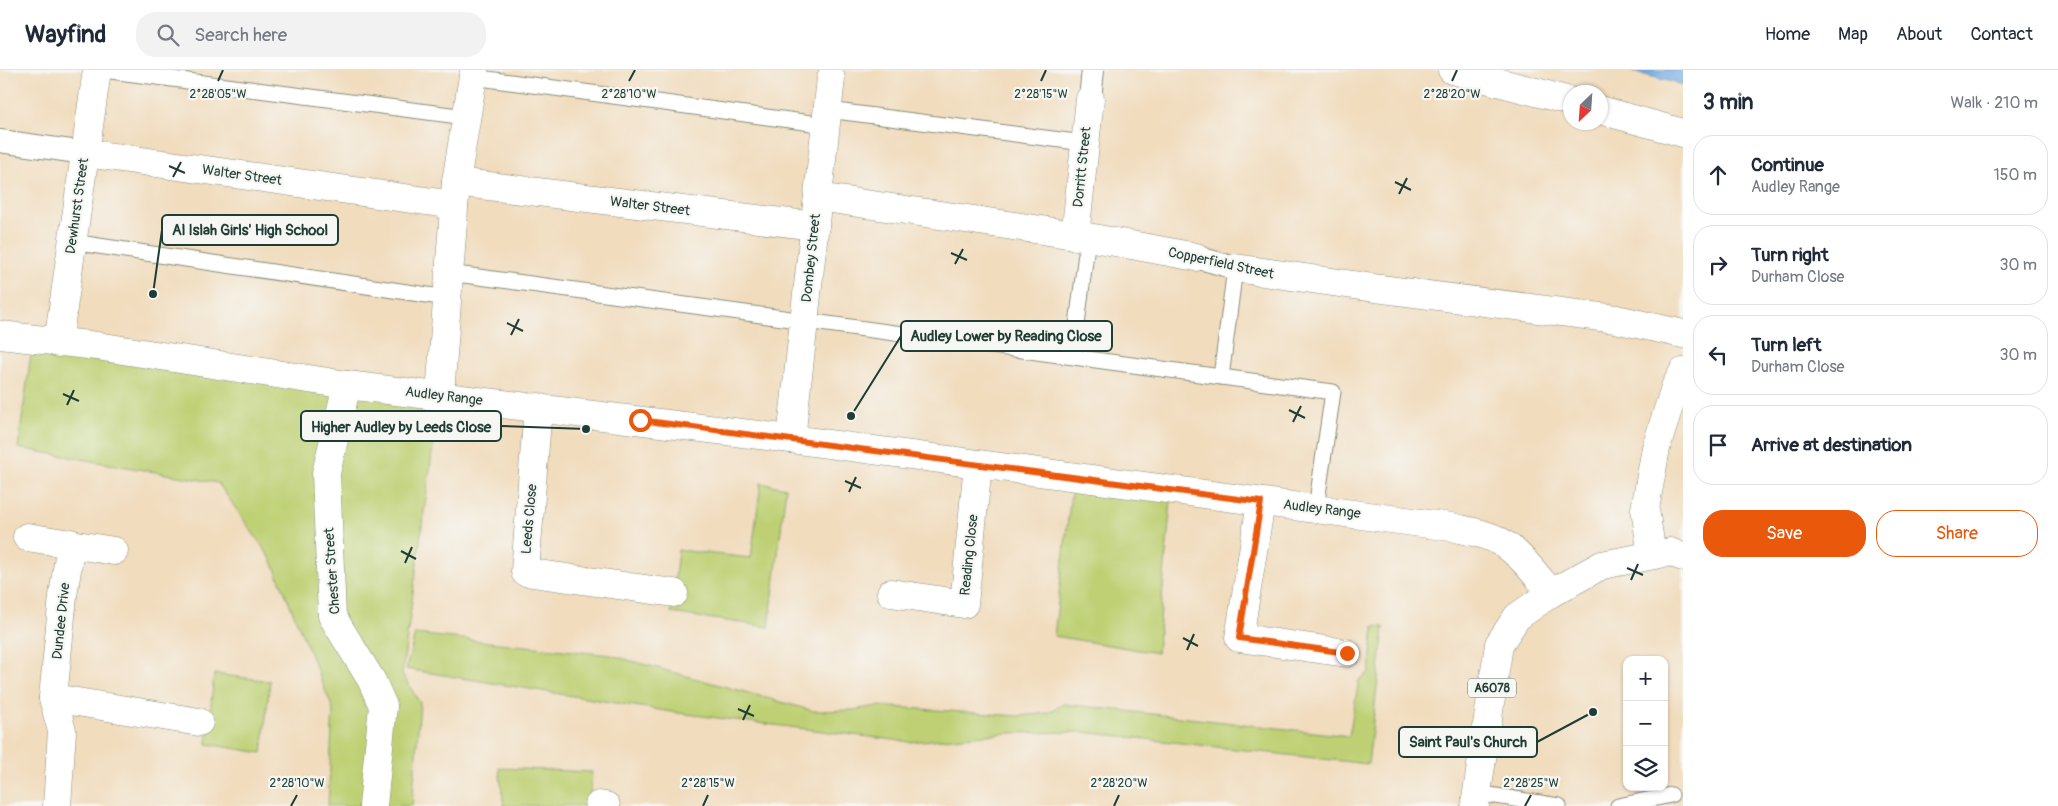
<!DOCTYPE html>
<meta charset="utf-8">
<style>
:root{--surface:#fff;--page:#f2f2f3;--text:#1f2937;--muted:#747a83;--line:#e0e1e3;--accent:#ea580c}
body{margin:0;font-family:Pangolin,sans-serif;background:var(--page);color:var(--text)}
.controls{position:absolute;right:15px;bottom:15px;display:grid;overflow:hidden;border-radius:10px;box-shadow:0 1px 4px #0004}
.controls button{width:45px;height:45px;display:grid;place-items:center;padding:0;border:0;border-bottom:1px solid var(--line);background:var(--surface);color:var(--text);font:25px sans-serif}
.compass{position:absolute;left:1563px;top:15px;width:45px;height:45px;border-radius:50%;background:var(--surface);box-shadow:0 1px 4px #0004;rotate:205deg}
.stop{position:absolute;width:15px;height:15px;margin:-11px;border:4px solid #ea580c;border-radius:50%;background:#fff}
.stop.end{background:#ea580c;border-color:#fff;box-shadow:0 1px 5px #0008}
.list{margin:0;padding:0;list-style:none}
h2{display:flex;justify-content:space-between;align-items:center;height:65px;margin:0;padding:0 20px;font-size:21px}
h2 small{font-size:16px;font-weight:400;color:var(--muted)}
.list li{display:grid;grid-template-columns:32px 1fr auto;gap:15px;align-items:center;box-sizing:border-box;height:80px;margin:0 10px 10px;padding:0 10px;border:1px solid var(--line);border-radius:20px}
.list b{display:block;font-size:19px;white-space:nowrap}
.list p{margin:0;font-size:16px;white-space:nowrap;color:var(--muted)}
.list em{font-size:16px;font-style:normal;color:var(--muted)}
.actions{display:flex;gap:10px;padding:15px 20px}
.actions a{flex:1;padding:11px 0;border:1px solid var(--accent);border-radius:20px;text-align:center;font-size:18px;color:var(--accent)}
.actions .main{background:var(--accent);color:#fff}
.icon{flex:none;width:28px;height:28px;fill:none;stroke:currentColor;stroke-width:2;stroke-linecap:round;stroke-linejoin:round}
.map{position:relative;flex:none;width:1683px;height:736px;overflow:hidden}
header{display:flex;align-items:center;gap:30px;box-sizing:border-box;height:70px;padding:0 25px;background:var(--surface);border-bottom:1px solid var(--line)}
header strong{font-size:24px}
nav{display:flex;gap:28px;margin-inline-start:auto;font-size:18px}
.search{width:350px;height:45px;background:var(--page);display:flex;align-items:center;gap:12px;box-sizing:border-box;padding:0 18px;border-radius:20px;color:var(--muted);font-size:19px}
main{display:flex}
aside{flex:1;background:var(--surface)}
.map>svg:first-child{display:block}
.green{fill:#bed073;stroke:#6e8654}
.water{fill:#79afe7;stroke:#4c768e}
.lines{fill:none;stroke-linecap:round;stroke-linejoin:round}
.service-casing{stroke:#888c78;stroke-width:17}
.pedestrian-casing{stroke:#888c78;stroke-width:24}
.minor-casing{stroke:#888c78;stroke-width:29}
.tertiary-casing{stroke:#888c78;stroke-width:29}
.trunk-casing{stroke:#888c78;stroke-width:29}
.service{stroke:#fff;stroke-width:15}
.pedestrian{stroke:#fff;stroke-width:22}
.minor{stroke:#fff;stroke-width:28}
.tertiary{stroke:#fff;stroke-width:28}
.trunk{stroke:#fff;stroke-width:28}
.route{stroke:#ea580c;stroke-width:6}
.ticks{fill:none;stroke:#1f3d34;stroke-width:2}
.labels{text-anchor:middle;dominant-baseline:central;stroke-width:4.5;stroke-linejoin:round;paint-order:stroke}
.shield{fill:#f6f6f2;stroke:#60746d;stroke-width:1}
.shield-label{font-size:12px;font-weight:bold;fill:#1f3d34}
.street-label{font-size:14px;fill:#1f3d34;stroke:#f6f6f2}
.ticks-label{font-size:12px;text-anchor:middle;fill:#1f3d34;stroke:#f6f6f2;stroke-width:4.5;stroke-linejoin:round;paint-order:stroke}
.leader{fill:none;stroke:#1f3d34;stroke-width:2}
.callout-dot{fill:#1f3d34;stroke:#f6f6f2;stroke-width:2}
.callout{fill:#f6f6f2;stroke:#1f3d34;stroke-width:2}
.callout-label{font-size:15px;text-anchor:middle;font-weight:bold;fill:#1f3d34}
</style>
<header>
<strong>Wayfind</strong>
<div class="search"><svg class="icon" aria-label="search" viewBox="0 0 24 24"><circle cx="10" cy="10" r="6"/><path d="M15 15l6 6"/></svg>Search here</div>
<nav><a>Home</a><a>Map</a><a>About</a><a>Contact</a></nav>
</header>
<main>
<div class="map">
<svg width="1683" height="736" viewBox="0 0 1683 736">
<rect width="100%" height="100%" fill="#f6f6f2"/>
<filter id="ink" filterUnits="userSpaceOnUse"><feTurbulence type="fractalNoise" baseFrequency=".02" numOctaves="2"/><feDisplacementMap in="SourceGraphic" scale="10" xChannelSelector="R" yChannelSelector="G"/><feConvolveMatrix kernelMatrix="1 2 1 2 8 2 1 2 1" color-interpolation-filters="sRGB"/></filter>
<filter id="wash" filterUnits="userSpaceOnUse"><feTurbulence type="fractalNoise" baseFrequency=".0096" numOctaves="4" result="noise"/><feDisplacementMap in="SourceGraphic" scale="20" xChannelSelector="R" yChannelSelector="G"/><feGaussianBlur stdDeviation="1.12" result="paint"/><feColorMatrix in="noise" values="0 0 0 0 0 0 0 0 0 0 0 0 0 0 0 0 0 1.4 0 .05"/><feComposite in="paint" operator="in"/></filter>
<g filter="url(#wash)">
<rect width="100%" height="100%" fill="#f1dcbd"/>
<g class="green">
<path d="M33 269 440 325 402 604 420 633 412 736H328L333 639 271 489 218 413 18 378Z"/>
<path d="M1073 407 1172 419 1157 583 1054 566Z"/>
<path d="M761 413 786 418 769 557 671 543 678 480 751 488Z"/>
<path d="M1374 556 1384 557 1368 694 1083 662 1007 663 910 672 678 643 406 599 415 564 610 585 814 641 853 640 878 636 1019 646 1048 643 1063 634 1349 666 1359 610 1369 603Z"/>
<path d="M214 604 270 611 262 683 207 674Z"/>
<path d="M499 698 592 702 589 736H504Z"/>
</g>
<path class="water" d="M1626 0H1683V15Z"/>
</g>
<g filter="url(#ink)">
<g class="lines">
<defs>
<g id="service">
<path d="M103 0 466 47"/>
<path d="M473 7 826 55"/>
<path d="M828 40 1084 73"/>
<path d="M72 172 447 228"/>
<path d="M449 203 1333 322 1316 438"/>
<path d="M1073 286 1088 167"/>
<path d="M1221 307 1235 198"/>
<path d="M1477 723 1559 736"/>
<path d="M1618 736 1671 725"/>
</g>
<g id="pedestrian">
<path d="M1090 29 1093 0"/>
<path d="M0 71 85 83"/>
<path d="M1196 187 1235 198"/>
</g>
<g id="minor">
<path d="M1452 0 1570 31"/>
<path d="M1600 40 1683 63"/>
<path d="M85 83 454 135"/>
<path d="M456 112 815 156"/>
<path d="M818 127 1088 167 1196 187"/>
<path d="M1075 166 1090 29"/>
<path d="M1235 198 1374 218 1616 249 1683 264"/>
<path d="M58 273 97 0"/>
<path d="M347 315 326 403 332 546 372 611 383 636 373 736"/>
<path d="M440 325 456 112 474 0"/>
<path d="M538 337 525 502 674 523"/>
<path d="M791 369 831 8"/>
<path d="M1261 432 1239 568 1347 583"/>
<path d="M27 467 114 481"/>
<path d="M1652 485 1645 439 1656 378 1675 317 1683 302"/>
<path d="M891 523 964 534 978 394"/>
<path d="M53 628 199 652"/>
<path d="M599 735 606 736"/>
<path d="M57 736 62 661 53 628 63 526 71 473"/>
</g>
<path id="tertiary" d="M0 265 97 276 347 315 791 369 1451 457C1468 461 1486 463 1501 472 1521 484 1536 505 1551 523"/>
<path id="trunk" d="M1475 736 1499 574 1517 547 1551 523 1602 495 1670 482 1683 487"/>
</defs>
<use href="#service" class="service-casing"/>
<use href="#pedestrian" class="pedestrian-casing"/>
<use href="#minor" class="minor-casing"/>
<use href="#tertiary" class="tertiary-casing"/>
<use href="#trunk" class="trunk-casing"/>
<use href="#service" class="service"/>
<use href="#pedestrian" class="pedestrian"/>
<use href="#minor" class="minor"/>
<use href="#tertiary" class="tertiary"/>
<use href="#trunk" class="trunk"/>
</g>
</g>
<g class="lines" filter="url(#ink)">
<path class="route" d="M640 350 1261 432 1239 568 1347 583"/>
</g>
<path class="ticks" d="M218 11 223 0M629 11 635 0M1041 11 1046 0M1452 11 1457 0M169 96 185 103M173 107 181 92M1395 112 1411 120M1399 124 1407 108M951 183 967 190M955 194 963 179M507 253 523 261M511 265 519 249M63 324 79 331M67 335 74 320M1289 340 1305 348M1293 352 1301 336M845 411 861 418M849 422 856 407M401 481 416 489M405 493 412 477M1627 498 1643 505M1631 510 1638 494M1183 568 1198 576M1187 580 1194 564M738 639 754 646M743 650 750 635M291 736 297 725M703 736 708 725M1114 736 1119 725M1525 736 1531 725"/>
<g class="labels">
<rect class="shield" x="1468" y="608.5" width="48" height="19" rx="4"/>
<g class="shield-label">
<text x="1492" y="618">A6078</text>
</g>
<g class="street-label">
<text transform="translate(1082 97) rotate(-84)">Dorritt Street</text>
<text transform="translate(242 105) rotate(8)">Walter Street</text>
<text transform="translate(77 136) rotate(-82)">Dewhurst Street</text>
<text transform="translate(650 136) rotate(7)">Walter Street</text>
<text transform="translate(811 188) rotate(-84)">Dombey Street</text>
<text transform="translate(1221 193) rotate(12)">Copperfield Street</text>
<text transform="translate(444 326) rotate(7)">Audley Range</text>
<text transform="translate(1322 439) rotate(7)">Audley Range</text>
<text transform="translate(529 449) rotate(-85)">Leeds Close</text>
<text transform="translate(969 485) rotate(-84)">Reading Close</text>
<text transform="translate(332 501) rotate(-94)">Chester Street</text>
<text transform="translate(61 551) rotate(-84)">Dundee Drive</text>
</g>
</g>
<g class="ticks-label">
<text x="218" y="28">2°28'05"W</text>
<text x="629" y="28">2°28'10"W</text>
<text x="1041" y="28">2°28'15"W</text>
<text x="1452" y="28">2°28'20"W</text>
<text x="297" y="717">2°28'10"W</text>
<text x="708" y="717">2°28'15"W</text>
<text x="1119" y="717">2°28'20"W</text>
<text x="1531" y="717">2°28'25"W</text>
</g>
<path class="leader" d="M153 224L162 160M851 346L901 266M586 359L501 356M1593 642L1537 672"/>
<g class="callout-dot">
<circle cx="153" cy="224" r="5"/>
<circle cx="851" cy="346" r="5"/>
<circle cx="586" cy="359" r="5"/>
<circle cx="1593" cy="642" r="5"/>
</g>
<g class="callout">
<rect x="162" y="145" width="176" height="30" rx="5"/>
<rect x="901" y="251" width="211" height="30" rx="5"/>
<rect x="301" y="341" width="200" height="30" rx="5"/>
<rect x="1399" y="657" width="138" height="30" rx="5"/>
</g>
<g class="callout-label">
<text x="250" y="165">Al Islah Girls' High School</text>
<text x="1006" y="271">Audley Lower by Reading Close</text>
<text x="401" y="362">Higher Audley by Leeds Close</text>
<text x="1468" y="677">Saint Paul's Church</text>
</g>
</svg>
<div class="controls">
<button>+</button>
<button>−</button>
<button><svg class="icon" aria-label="layers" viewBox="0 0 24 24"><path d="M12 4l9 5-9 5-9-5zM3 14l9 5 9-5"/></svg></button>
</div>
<svg class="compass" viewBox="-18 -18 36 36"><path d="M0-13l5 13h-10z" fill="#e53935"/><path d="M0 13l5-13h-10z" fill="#747a83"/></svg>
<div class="stop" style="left:640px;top:350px"></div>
<div class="stop end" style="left:1347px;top:583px"></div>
</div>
<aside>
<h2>3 min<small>Walk · 210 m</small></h2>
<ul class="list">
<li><svg class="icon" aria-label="ahead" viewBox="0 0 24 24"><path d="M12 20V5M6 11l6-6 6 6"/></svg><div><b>Continue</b><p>Audley Range</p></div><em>150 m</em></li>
<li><svg class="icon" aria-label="right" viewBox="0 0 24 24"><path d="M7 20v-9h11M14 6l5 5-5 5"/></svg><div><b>Turn right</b><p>Durham Close</p></div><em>30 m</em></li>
<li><svg class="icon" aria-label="left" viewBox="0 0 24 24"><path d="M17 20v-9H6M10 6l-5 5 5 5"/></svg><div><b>Turn left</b><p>Durham Close</p></div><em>30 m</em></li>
<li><svg class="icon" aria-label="arrive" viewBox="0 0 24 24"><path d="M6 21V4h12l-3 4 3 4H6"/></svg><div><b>Arrive at destination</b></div></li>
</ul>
<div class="actions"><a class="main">Save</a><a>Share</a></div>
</aside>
</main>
